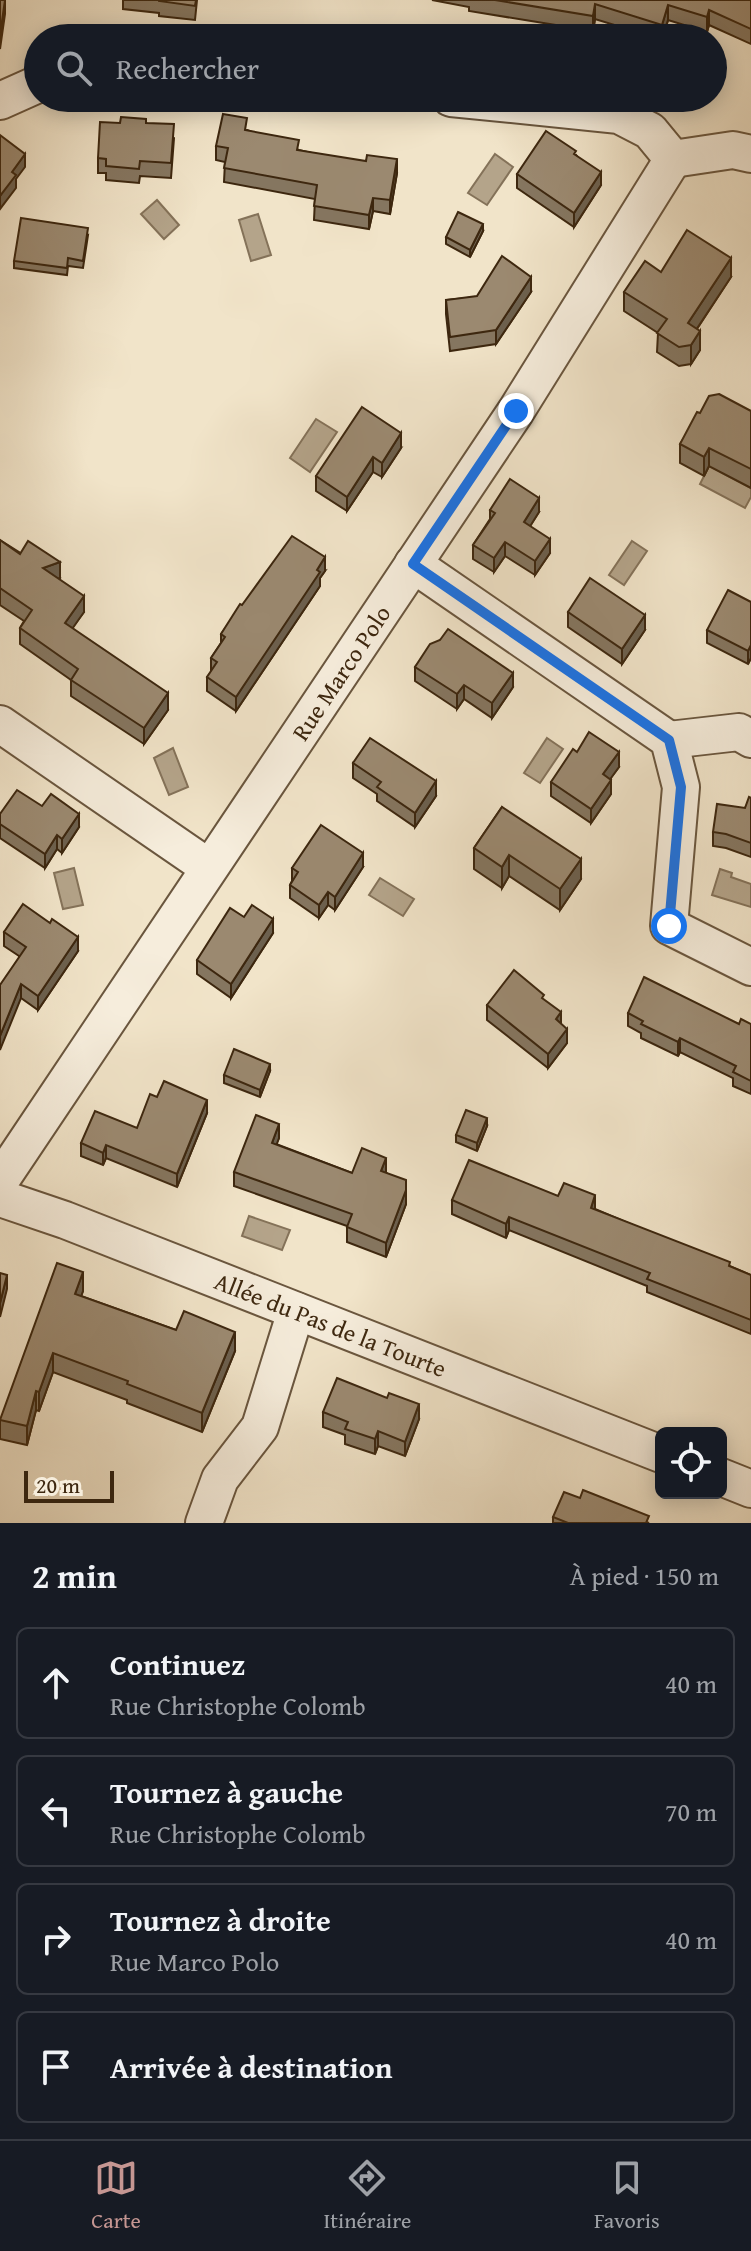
<!DOCTYPE html>
<html lang="fr">
<meta charset="utf-8">
<style>
:root{--surface:#171b24;--page:#242831;--text:#f1f3f6;--muted:#9ea1a6;--line:#363941;--accent:#c59692}
body{margin:0;font-family:"Gentium Book Plus",serif;background:var(--page);color:var(--text)}
.controls{position:absolute;right:24px;bottom:24px;display:grid;overflow:hidden;border-radius:12px;box-shadow:0 4px 20px #0003}
.controls button{width:72px;height:72px;display:grid;place-items:center;padding:0;border:0;border-bottom:2px solid var(--line);background:var(--surface);color:var(--text);font:40px sans-serif}
.scale{position:absolute;left:24px;bottom:20px;width:90px;box-sizing:border-box;padding-left:8px;border:4px solid #3d270f;border-top:0;font-size:22px;line-height:28px;white-space:nowrap;color:#3d270f;-webkit-text-stroke:6px #f6eddc;paint-order:stroke}
.stop{position:absolute;width:24px;height:24px;margin:-18px;border:6px solid #1a73e8;border-radius:50%;background:#fff}
.stop.end{background:#1a73e8;border-color:#fff;box-shadow:0 2px 8px #0008}
.list{margin:0;padding:0;list-style:none}
h2{display:flex;justify-content:space-between;align-items:center;height:104px;margin:0;padding:0 32px;font-size:34px}
h2 small{font-size:26px;font-weight:400;color:var(--muted)}
.list li{display:grid;grid-template-columns:52px 1fr auto;gap:24px;align-items:center;box-sizing:border-box;height:112px;margin:0 16px 16px;padding:0 16px;border:2px solid var(--line);border-radius:12px}
.list b{display:block;font-size:30px;white-space:nowrap}
.list p{margin:0;font-size:26px;white-space:nowrap;color:var(--muted)}
.list em{font-size:26px;font-style:normal;color:var(--muted)}
.icon{flex:none;width:44px;height:44px;fill:none;stroke:currentColor;stroke-width:2;stroke-linecap:round;stroke-linejoin:round}
.map{position:relative;flex:none;width:751px;height:1523px;overflow:hidden}
.search{position:absolute;background:var(--surface);box-shadow:0 4px 20px #0003;left:24px;right:24px;top:24px;height:88px;display:flex;align-items:center;gap:20px;box-sizing:border-box;padding:0 28px;border-radius:44px;color:var(--muted);font-size:30px}
.sheet{height:616px;background:var(--surface)}
nav{display:flex;justify-content:space-around;align-items:center;box-sizing:border-box;height:112px;border-top:2px solid var(--line);background:var(--surface);font-size:22px;color:var(--muted)}
nav a{display:grid;justify-items:center;gap:4px}
nav .on{color:var(--accent)}
.map>svg:first-child{display:block}
.water{fill:#b4a48a;stroke:#847259;stroke-width:2}
.lines{fill:none;stroke-linecap:round;stroke-linejoin:round}
.street-casing{stroke:#6a563e;stroke-width:40}
.street{stroke:#f6eddc;stroke-width:36}
.wall{fill:#857660;stroke:#3d270f;stroke-width:2}
.shaded-wall{fill:#6c604e;stroke:#3d270f;stroke-width:2}
.building{fill:#9b8970;stroke:#3d270f;stroke-width:2}
.route{stroke:#1a73e8;stroke-width:10}
.labels{text-anchor:middle;dominant-baseline:central;stroke-width:6;stroke-linejoin:round;paint-order:stroke}
.street-label{font-size:24px;fill:#3d270f;stroke:#f6eddc}
</style>
<div class="map">
<svg width="751" height="1523" viewBox="0 0 751 1523">
<rect width="100%" height="100%" fill="#f1e4c9"/>
<filter id="stains"><feTurbulence type="fractalNoise" baseFrequency=".0025" numOctaves="4"/><feColorMatrix values="0 0 0 0 .2 0 0 0 0 .09 0 0 0 0 .02 0 0 0 .5 -.17"/></filter>
<radialGradient id="worn" r=".72"><stop offset=".6" stop-color="#630" stop-opacity="0"/><stop offset="1" stop-color="#630" stop-opacity=".3"/></radialGradient>
<g class="water">
<path d="M495 154 513 167 487 205 468 193Z"/>
<path d="M157 200 179 225 164 239 141 214Z"/>
<path d="M258 214 271 255 251 261 239 220Z"/>
<path d="M316 419 337 432 310 472 290 458Z"/>
<path d="M709 466 751 488V497L745 508 700 484Z"/>
<path d="M632 541 647 551 624 585 609 575Z"/>
<path d="M547 738 563 749 540 783 524 773Z"/>
<path d="M173 748 188 787 169 795 154 758Z"/>
<path d="M74 868 83 905 63 909 54 873Z"/>
<path d="M720 869 732 873 731 877 751 884V907L712 895Z"/>
<path d="M380 878 414 899 403 916 369 895Z"/>
<path d="M249 1216 290 1230 282 1250 242 1236Z"/>
</g>
<g class="lines">
<defs>
<g id="street">
<path d="M451 98 619 115 650 131 673 159"/>
<path d="M0 101 38 84"/>
<path d="M673 159 733 150 751 154"/>
<path d="M413 564 669 740 681 787 669 926 751 967"/>
<path d="M0 724 208 867"/>
<path d="M669 740 739 732 751 739"/>
<path id="s1" d="M0 1181 516 411 673 159"/>
<path id="s2" d="M0 1198 65 1220 661 1454"/>
<path d="M721 1477 751 1489"/>
<path d="M204 1523 220 1479 260 1427 296 1311"/>
</g>
</defs>
<use href="#street" class="street-casing"/>
<use href="#street" class="street"/>
</g>
<g class="wall">
<path d="M123 0H197L195 20 159 16V13L123 9Z"/>
<path d="M432 0H751V44L709 25 707 32 668 20 663 38H657L595 19 593 31 469 11V7Z"/>
<path d="M120 123H146L174 138 171 178 140 176 139 183 106 180V173H98V158Z"/>
<path d="M247 130 299 150 397 173 390 214 373 211 369 229 314 220 315 199 224 182 225 162 216 160V146Z"/>
<path d="M576 155 601 185 574 227 517 188V174Z"/>
<path d="M483 231 470 257 446 244V237Z"/>
<path d="M88 235 83 268 68 266 67 275 14 268V261Z"/>
<path d="M661 272 731 277 697 329 700 350 691 364 679 366 657 352 658 333 624 311V292Z"/>
<path d="M531 292 496 344 450 351 446 314V300Z"/>
<path d="M751 411V488L709 466 704 476 680 463V444L700 413Z"/>
<path d="M401 448 382 477 373 472 347 511 316 491V476Z"/>
<path d="M490 510 539 512 530 526 550 553 535 575 505 556 494 572 473 559V545L490 519Z"/>
<path d="M0 540 60 578 59 579 84 612 72 628 168 710 144 744 71 696V680L20 644V628L24 621 0 605Z"/>
<path d="M325 571 320 578V586L236 711 207 691V677L211 672V658L221 643V634L242 605Z"/>
<path d="M751 602V658L748 664 707 643V630Z"/>
<path d="M568 612 645 630 622 664 568 627Z"/>
<path d="M440 640 513 687 492 718 464 699 457 709 415 681V667Z"/>
<path d="M577 752 619 767 610 779 611 794 591 823 551 796V782Z"/>
<path d="M353 763 436 796 415 827 377 801V794L353 778Z"/>
<path d="M751 798V857L726 848 713 846V832L745 808Z"/>
<path d="M42 806 79 827 62 853 57 849 45 868 0 838V814Z"/>
<path d="M502 807 581 879 560 910 509 876 502 888 474 869V848Z"/>
<path d="M363 867 335 910 328 905 319 918 290 898V885L292 881V868Z"/>
<path d="M244 917 273 933 231 998 197 974V960Z"/>
<path d="M4 932 78 951 38 1010 21 998 19 956 4 946Z"/>
<path d="M544 1000 561 1024 567 1043 548 1068 487 1020V1005Z"/>
<path d="M628 1013 739 1024H751V1094L733 1086V1078L680 1052 678 1056 641 1038V1033L628 1026Z"/>
<path d="M270 1071 260 1097 224 1083V1075Z"/>
<path d="M157 1097 207 1113 177 1187 106 1158 103 1165 81 1156V1143L137 1128Z"/>
<path d="M487 1126 477 1151 456 1142V1135Z"/>
<path d="M279 1138 276 1144 352 1173 386 1172 406 1204 386 1257 347 1242V1226L234 1186V1172Z"/>
<path d="M558 1196 595 1209 751 1275V1334L647 1292V1286L509 1230 506 1238 452 1214V1200Z"/>
<path d="M83 1291 81 1296 235 1351 202 1432 127 1403V1400L53 1372 39 1411 36 1410 27 1445 0 1439V1420Z"/>
<path d="M323 1412 419 1419 405 1456 378 1446 375 1454 345 1444V1435L323 1427Z"/>
<path d="M580 1498 649 1523H553V1517Z"/>
</g>
<g class="shaded-wall">
<path d="M5 0V14L0 49V35Z"/>
<path d="M595 4V19L593 31V16Z"/>
<path d="M668 5V20L662 38V25Z"/>
<path d="M709 10V25L707 32V17Z"/>
<path d="M25 154V167L16 179V188L0 209V196L12 172Z"/>
<path d="M397 159V173L390 214V200Z"/>
<path d="M601 172V185L574 227V213Z"/>
<path d="M373 198V211L369 229V215Z"/>
<path d="M483 224V231L470 257V250Z"/>
<path d="M731 258V277L688 342V323Z"/>
<path d="M531 277V292L496 344V330Z"/>
<path d="M700 331V350L691 364V345Z"/>
<path d="M401 433V448L382 477V463Z"/>
<path d="M709 448V466L704 476V457Z"/>
<path d="M373 457V472L347 511V497Z"/>
<path d="M539 498V512L524 536V522Z"/>
<path d="M550 539V553L535 575V561Z"/>
<path d="M505 542V556L494 572V558Z"/>
<path d="M325 557V571L320 578V586L236 711V697Z"/>
<path d="M60 562V578L43 585V568Z"/>
<path d="M84 596V612L65 639V623Z"/>
<path d="M645 615V630L622 664V649Z"/>
<path d="M751 645V658L748 664V651Z"/>
<path d="M513 673V687L492 718V703Z"/>
<path d="M464 685V699L457 709V694Z"/>
<path d="M168 693V710L144 744V728Z"/>
<path d="M619 752V767L603 789V774Z"/>
<path d="M611 780V794L591 823V809Z"/>
<path d="M436 781V796L415 827V813Z"/>
<path d="M79 814V827L62 853V839Z"/>
<path d="M57 835V849L45 868V854Z"/>
<path d="M363 853V867L335 910V897Z"/>
<path d="M509 855V876L502 888V867Z"/>
<path d="M581 859V879L560 910V889Z"/>
<path d="M328 892V905L319 918V905Z"/>
<path d="M273 919V933L231 998V984Z"/>
<path d="M78 937V951L38 1010V996Z"/>
<path d="M21 984V998L0 1050V1036Z"/>
<path d="M561 1012V1027L556 1019Z"/>
<path d="M567 1029V1043L548 1068V1054Z"/>
<path d="M680 1038V1052L678 1056V1042Z"/>
<path d="M270 1064V1071L260 1097V1090Z"/>
<path d="M207 1100V1113L177 1187V1174Z"/>
<path d="M487 1118V1126L477 1151V1143Z"/>
<path d="M279 1124V1138L272 1157V1143Z"/>
<path d="M106 1145V1158L103 1165V1153Z"/>
<path d="M386 1158V1172L381 1185V1171Z"/>
<path d="M406 1190V1204L386 1257V1243Z"/>
<path d="M595 1195V1209L591 1221V1208Z"/>
<path d="M509 1217V1230L506 1238V1224Z"/>
<path d="M83 1272V1291L75 1313V1294Z"/>
<path d="M7 1275V1289L0 1317V1303Z"/>
<path d="M235 1332V1351L202 1432V1413Z"/>
<path d="M53 1353V1372L39 1411V1392Z"/>
<path d="M36 1391V1410L27 1445V1426Z"/>
<path d="M419 1404V1419L405 1456V1442Z"/>
<path d="M378 1431V1446L375 1454V1439Z"/>
</g>
<g class="building">
<path d="M0 0H5L0 35Z"/>
<path d="M159 0H196L195 6 159 1Z"/>
<path d="M495 0H751V29L709 10 707 17 668 5 662 25 595 4 593 16Z"/>
<path d="M223 114 247 118 245 130 299 140 297 150 366 161 367 155 397 159 390 200 373 198 369 215 314 206 317 185 224 168 228 148 216 146Z"/>
<path d="M121 117 146 119V123L174 124 171 163 140 161 139 169 106 166V159L98 158 100 122 120 123Z"/>
<path d="M546 131 576 151 574 154 601 172 574 213 517 174Z"/>
<path d="M0 135 25 154 12 172 16 175 0 196Z"/>
<path d="M458 212 483 224 470 250 446 237Z"/>
<path d="M21 218 88 228 83 261 68 258 67 268 14 261Z"/>
<path d="M687 230 731 258 688 323 700 331 691 345 679 347 657 333 667 319 624 292 645 261 661 272Z"/>
<path d="M502 256 531 277 496 330 450 337 446 300 477 296Z"/>
<path d="M719 394 751 411V469L709 448 704 457 680 444 697 412 700 413 709 396Z"/>
<path d="M362 407 401 433 382 463 373 457 347 497 316 476Z"/>
<path d="M510 479 539 498 524 522 550 539 535 561 505 542 494 558 473 545 495 513 490 510Z"/>
<path d="M292 536 325 557 317 570 320 572 236 697 207 677 217 662 211 658 225 637 221 634 240 604 242 605Z"/>
<path d="M0 540 20 554 28 541 60 562 43 568 84 596 65 623 168 693 144 728 71 680 78 669 20 628 32 610 0 588Z"/>
<path d="M590 578 645 615 622 649 568 612Z"/>
<path d="M728 590 751 602V645L748 651 707 630Z"/>
<path d="M448 629 513 673 492 703 464 685 457 694 415 667 430 644 440 640Z"/>
<path d="M589 732 619 752 603 774 611 780 591 809 551 782 573 749 577 752Z"/>
<path d="M370 738 436 781 415 813 377 787 381 782 353 763Z"/>
<path d="M17 790 42 806 51 794 79 814 62 839 57 835 45 854 0 824V814Z"/>
<path d="M749 797 751 798V843L726 834 713 832 717 804 745 808Z"/>
<path d="M502 807 581 859 560 889 509 855 502 867 474 848Z"/>
<path d="M321 825 363 853 335 897 328 892 319 905 290 885 298 872 292 868Z"/>
<path d="M23 904 50 923 52 919 78 937 38 996 21 984 0 1036V985L26 947 4 932Z"/>
<path d="M252 905 273 919 231 984 197 960 230 908 244 917Z"/>
<path d="M514 970 544 995 542 998 561 1012 556 1019 567 1029 548 1054 487 1005Z"/>
<path d="M644 977 739 1024 741 1019 751 1024V1081L733 1072 736 1066 680 1038 678 1042 641 1024 643 1021 628 1013Z"/>
<path d="M234 1049 270 1064 260 1090 224 1075Z"/>
<path d="M164 1081 207 1100 177 1174 106 1145 103 1153 81 1143 95 1111 137 1128 150 1094 157 1097Z"/>
<path d="M466 1110 487 1118 477 1143 456 1135Z"/>
<path d="M256 1115 279 1124 272 1143 352 1173 362 1148 386 1158 381 1171 406 1180V1190L386 1243 347 1227 352 1214 234 1172Z"/>
<path d="M469 1160 558 1196 564 1183 595 1195 591 1208 730 1262 729 1266 751 1275V1320L647 1279 650 1273 509 1217 506 1224 452 1200Z"/>
<path d="M57 1263 83 1272 75 1294 176 1330 184 1311 235 1332 202 1413 127 1384 128 1381 53 1353 39 1392 36 1391 27 1426 0 1420Z"/>
<path d="M0 1273 7 1275 0 1303Z"/>
<path d="M337 1378 387 1398 389 1393 419 1404 405 1442 378 1431 375 1439 345 1429 348 1422 323 1412Z"/>
<path d="M583 1490 649 1516 646 1523H568L553 1517 564 1492 580 1498Z"/>
</g>
<g class="lines">
<path class="route" d="M516 411 413 564 669 740 681 787 669 926"/>
</g>
<g class="labels">
<g class="street-label">
<text stroke="none"><textPath href="#s1" startOffset="612">Rue Marco Polo</textPath></text>
<text stroke="none"><textPath href="#s2" startOffset="354">Allée du Pas de la Tourte</textPath></text>
</g>
</g>
<rect width="100%" height="100%" filter="url(#stains)"/>
<rect width="100%" height="100%" fill="url(#worn)"/>
</svg>
<div class="controls">
<button><svg class="icon" aria-label="locate" viewBox="0 0 24 24"><circle cx="12" cy="12" r="6"/><path d="M12 2v4M12 18v4M2 12h4M18 12h4"/></svg></button>
</div>
<div class="scale">20 m</div>
<div class="stop" style="left:669px;top:926px"></div>
<div class="stop end" style="left:516px;top:411px"></div>
<div class="search"><svg class="icon" aria-label="search" viewBox="0 0 24 24"><circle cx="10" cy="10" r="6"/><path d="M15 15l6 6"/></svg>Rechercher</div>
</div>
<section class="sheet">
<h2>2 min<small>À pied · 150 m</small></h2>
<ul class="list">
<li><svg class="icon" aria-label="ahead" viewBox="0 0 24 24"><path d="M12 20V5M6 11l6-6 6 6"/></svg><div><b>Continuez</b><p>Rue Christophe Colomb</p></div><em>40 m</em></li>
<li><svg class="icon" aria-label="left" viewBox="0 0 24 24"><path d="M17 20v-9H6M10 6l-5 5 5 5"/></svg><div><b>Tournez à gauche</b><p>Rue Christophe Colomb</p></div><em>70 m</em></li>
<li><svg class="icon" aria-label="right" viewBox="0 0 24 24"><path d="M7 20v-9h11M14 6l5 5-5 5"/></svg><div><b>Tournez à droite</b><p>Rue Marco Polo</p></div><em>40 m</em></li>
<li><svg class="icon" aria-label="arrive" viewBox="0 0 24 24"><path d="M6 21V4h12l-3 4 3 4H6"/></svg><div><b>Arrivée à destination</b></div></li>
</ul>
</section>
<nav>
<a class="on"><svg class="icon" aria-label="map" viewBox="0 0 24 24"><path d="M3 6l6-2 6 2 6-2v14l-6 2-6-2-6 2zM9 4v14M15 6v14"/></svg>Carte</a>
<a><svg class="icon" aria-label="directions" viewBox="0 0 24 24"><path d="M12 3l9 9-9 9-9-9zM9 14v-3h6M13 9l2 2-2 2"/></svg>Itinéraire</a>
<a><svg class="icon" aria-label="saved" viewBox="0 0 24 24"><path d="M7 4h10v16l-5-4-5 4z"/></svg>Favoris</a>
</nav>
